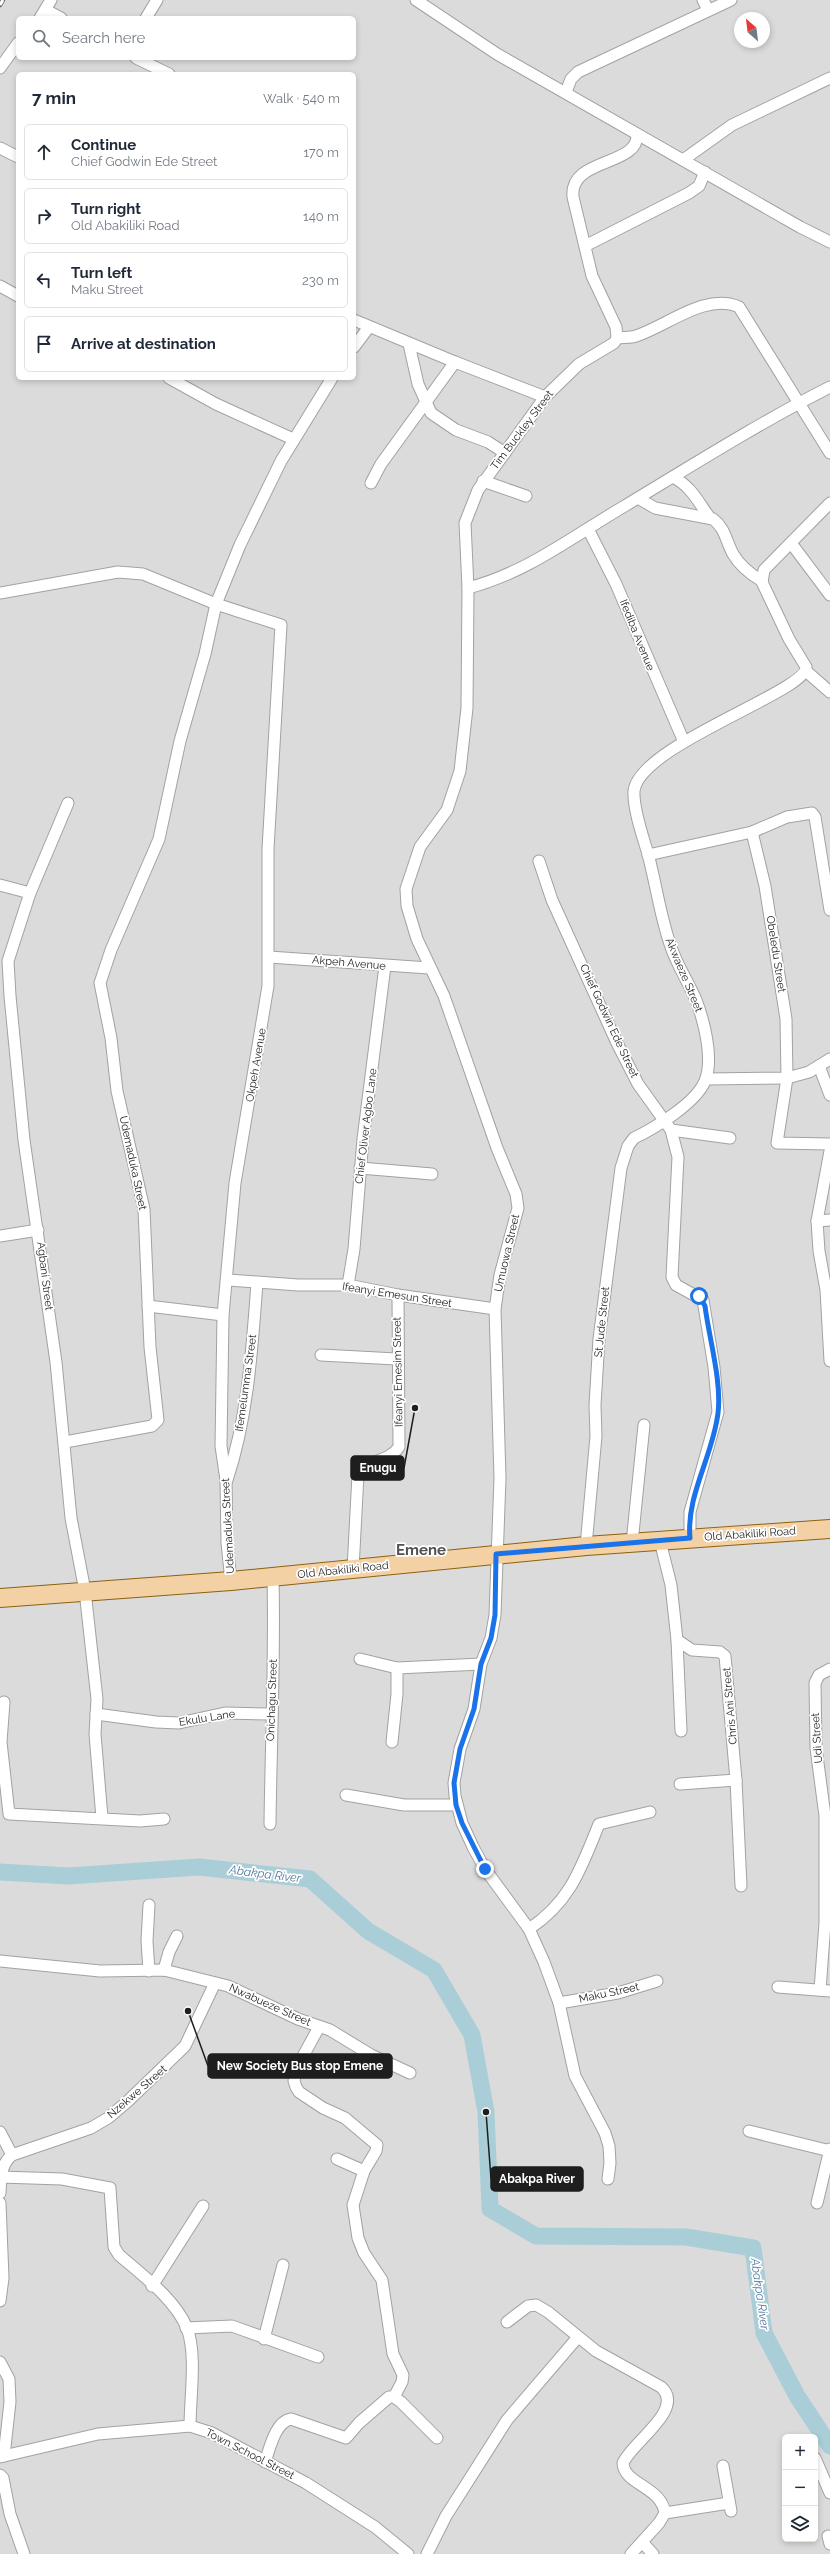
<!DOCTYPE html>
<meta charset="utf-8">
<style>
:root{--surface:#fff;--page:#f2f2f3;--text:#1f2937;--muted:#747a83;--line:#e0e1e3}
body{margin:0;font-family:Raleway,sans-serif;background:var(--page);color:var(--text)}
.controls{position:absolute;right:12px;bottom:12px;display:grid;overflow:hidden;border-radius:6px;box-shadow:0 2px 6px #0003}
.controls button{width:36px;height:36px;display:grid;place-items:center;padding:0;border:0;border-bottom:1px solid var(--line);background:var(--surface);color:var(--text);font:20px sans-serif}
.compass{position:absolute;left:734px;top:12px;width:36px;height:36px;border-radius:50%;background:var(--surface);box-shadow:0 2px 6px #0003;rotate:332deg}
.stop{position:absolute;width:12px;height:12px;margin:-9px;border:3px solid #1a73e8;border-radius:50%;background:#fff}
.stop.end{background:#1a73e8;border-color:#fff;box-shadow:0 1px 4px #0008}
.list{margin:0;padding:0;list-style:none}
h2{display:flex;justify-content:space-between;align-items:center;height:52px;margin:0;padding:0 16px;font-size:17px}
h2 small{font-size:13px;font-weight:400;color:var(--muted)}
.list li{display:grid;grid-template-columns:26px 1fr auto;gap:12px;align-items:center;box-sizing:border-box;height:56px;margin:0 8px 8px;padding:0 8px;border:1px solid var(--line);border-radius:6px}
.list b{display:block;font-size:15px;white-space:nowrap}
.list p{margin:0;font-size:13px;white-space:nowrap;color:var(--muted)}
.list em{font-size:13px;font-style:normal;color:var(--muted)}
.icon{flex:none;width:22px;height:22px;fill:none;stroke:currentColor;stroke-width:2;stroke-linecap:round;stroke-linejoin:round}
.map{position:relative;flex:none;width:830px;height:2554px;overflow:hidden}
.search{position:absolute;background:var(--surface);box-shadow:0 2px 6px #0003;left:16px;top:16px;width:340px;height:44px;display:flex;align-items:center;gap:10px;box-sizing:border-box;padding:0 14px;border-radius:6px;color:var(--muted);font-size:15px}
.panel{position:absolute;background:var(--surface);box-shadow:0 2px 6px #0003;left:16px;top:72px;width:340px;height:308px;border-radius:6px}
.map>svg:first-child{display:block}
.residential{fill:#dcdbdb;fill-rule:evenodd}
.lines{fill:none;stroke-linecap:round;stroke-linejoin:round}
.river{stroke:#a9ced8;stroke-width:17}
.minor-casing{stroke:#a2a2a2;stroke-width:13}
.primary-casing{stroke:#8c610d;stroke-width:20}
.minor{stroke:#fff;stroke-width:11}
.primary{stroke:#f4d1a4;stroke-width:18}
.rail-casing{stroke:#6c6c6c;stroke-width:4.5}
.rail{stroke:#fff;stroke-width:3;stroke-dasharray:9;stroke-linecap:butt}
.route{stroke:#1a73e8;stroke-width:5}
.labels{text-anchor:middle;dominant-baseline:central;stroke-width:3.5;stroke-linejoin:round;paint-order:stroke}
.street-label{font-size:11px;fill:#1e1e1e;stroke:#fff}
.water-label{font-size:12px;font-style:italic;fill:#50779f;stroke:#fff}
.district-label{font-size:15px;font-weight:bold;fill:#515151;stroke:#fff}
.leader{fill:none;stroke:#1e1e1e;stroke-width:1.5}
.callout-dot{fill:#1e1e1e;stroke:#fff;stroke-width:1.5}
.callout{fill:#1e1e1e;stroke:#1e1e1e;stroke-width:1.5}
.callout-label{font-size:12px;text-anchor:middle;font-weight:bold;fill:#fff}
</style>
<div class="map">
<svg width="830" height="2554" viewBox="0 0 830 2554">
<rect width="100%" height="100%" fill="#eeebe5"/>
<path class="residential" d="M0 0H830V2554H0ZM18 18H354V58H18ZM740 18H764V42H740ZM18 74H354V378H18ZM785 2437H815V2539H785Z"/>
<g class="lines">
<path class="river" d="M0 1872 68 1876 199 1867 310 1879 368 1931 434 1970 472 2035 486 2112 490 2209 536 2236 686 2237 753 2248 764 2333 797 2396 830 2446"/>
<defs>
<g id="minor">
<path d="M416 0 497 54 800 227 830 242"/>
<path d="M703 0 708 10"/>
<path d="M46 10 61 18"/>
<path d="M40 18 51 0"/>
<path d="M146 18 157 0"/>
<path d="M136 58 169 74"/>
<path d="M0 68 18 43"/>
<path d="M566 92 571 79 578 72 731 0"/>
<path d="M637 134C639 167 569 157 573 197L592 276 616 327 617 338 614 343 579 364 545 397 478 490 465 523 468 588C526 573 572 537 623 507 691 466 759 423 830 387"/>
<path d="M0 148 18 157"/>
<path d="M683 160 732 125 830 78"/>
<path d="M585 246 689 193 699 186 705 172"/>
<path d="M0 286 18 296"/>
<path d="M354 320 455 362 545 397"/>
<path d="M617 338C623 337 630 338 636 336 667 326 706 292 739 307L830 453"/>
<path d="M409 344 418 384 431 413 456 430 488 442 505 453"/>
<path d="M354 347 369 327"/>
<path d="M169 378 216 404 293 439"/>
<path d="M673 477C692 487 698 502 710 518"/>
<path d="M483 481 526 496"/>
<path d="M371 483 381 464 455 362"/>
<path d="M638 498 655 508 713 519C725 528 726 541 733 554 740 566 750 574 762 581"/>
<path d="M588 529 616 584 684 742"/>
<path d="M791 543 830 595"/>
<path d="M468 588 467 708 460 771 447 810 420 847 406 889 407 906 417 939 444 996 497 1148 516 1194 518 1208 500 1275 495 1309 500 1478 495 1615 491 1638 481 1664 474 1709 460 1749 454 1783 455 1796 462 1823 473 1847 485 1869 529 1929 544 1962 559 2003 575 2076 605 2133 609 2146 610 2163 608 2179"/>
<path d="M0 593 118 572 143 574 216 604 281 625 268 849V986L235 1183 223 1315 221 1446 226 1480 227 1543 231 1581"/>
<path d="M806 671 830 692"/>
<path d="M752 832 765 886 786 1019 787 1078 777 1143 830 1144"/>
<path d="M648 855 752 832 787 817 812 813 815 817 830 910"/>
<path d="M539 861 552 900 617 1043 638 1084 671 1130 678 1157 672 1277 676 1285 703 1300 714 1367 718 1412 690 1512V1538"/>
<path d="M0 885 30 893 8 961 10 996 24 1140 56 1362 71 1518 85 1591 97 1699 95 1734 102 1818"/>
<path d="M30 893 68 803"/>
<path d="M269 957 429 968"/>
<path d="M819 1066 830 1095"/>
<path d="M706 1079 787 1078 809 1072 830 1059"/>
<path d="M671 1130 730 1138"/>
<path d="M830 1151 817 1221 819 1251 826 1290 830 1361"/>
<path d="M360 1168 432 1174"/>
<path d="M817 1221 830 1220"/>
<path d="M0 1236 38 1230"/>
<path d="M228 1280 298 1285H348L398 1295 495 1309"/>
<path d="M348 1285 354 1249 363 1139 385 966"/>
<path d="M148 1306 223 1315"/>
<path d="M321 1355 396 1359"/>
<path d="M65 1442 152 1426 158 1420 150 1347 144 1209 117 1091 111 1038 100 983 111 950 159 839 180 741 205 654 216 604 240 545 281 461 332 378"/>
<path d="M227 1480C248 1417 252 1349 257 1283"/>
<path d="M660 1541 671 1585 677 1640 692 1650 720 1652 725 1656 736 1780 741 1886"/>
<path d="M632 1543 644 1425"/>
<path d="M586 1546 596 1436 595 1405 599 1339 621 1168 628 1146 634 1138C655 1128 696 1103 705 1081 714 1059 704 1021 696 1000 688 981 676 964 670 944 660 915 656 884 648 854 643 837 633 809 634 791 639 745 808 691 806 667L789 639 762 582 764 570 830 503"/>
<path d="M353 1569 358 1475C367 1459 388 1463 399 1447L398 1295"/>
<path d="M677 1640 681 1731"/>
<path d="M360 1659 397 1668 481 1664"/>
<path d="M4 1702 1 1742 9 1814 140 1821 164 1819"/>
<path d="M96 1714 156 1722 179 1723 225 1713 271 1714"/>
<path d="M392 1742 397 1694V1668"/>
<path d="M680 1784 736 1780"/>
<path d="M346 1795 404 1805H456"/>
<path d="M270 1824C271 1742 275 1659 273 1577"/>
<path d="M149 1905 147 1941 149 1971"/>
<path d="M529 1929C571 1901 581 1868 599 1824L650 1812"/>
<path d="M0 1961 100 1971 164 1970 228 1986 298 2019 330 2030 371 2055 410 2073"/>
<path d="M164 1970 169 1952 177 1936"/>
<path d="M778 1987 830 1991"/>
<path d="M820 1990 825 1923V1816L816 1748 815 1683 819 1675 830 1669"/>
<path d="M559 2003 618 1993 657 1981"/>
<path d="M319 2027 296 2069 294 2081 296 2087 299 2092 323 2108 345 2118 377 2145 376 2151 364 2171 353 2205 358 2238 364 2253 382 2280 393 2354 403 2375 402 2382 394 2397"/>
<path d="M749 2131 830 2151"/>
<path d="M0 2132 12 2155"/>
<path d="M337 2159 364 2171"/>
<path d="M0 2177 62 2179 110 2188 114 2247 119 2255C142 2275 175 2299 187 2328 197 2354 190 2398 190 2426"/>
<path d="M0 2193C1 2179 0 2165 12 2155L91 2128 108 2118 128 2101 185 2046 215 1983"/>
<path d="M0 2203 3 2278 0 2301"/>
<path d="M817 2203 830 2149"/>
<path d="M152 2286 203 2206"/>
<path d="M507 2322 528 2306 536 2305 548 2312 596 2351 661 2387C686 2409 632 2442 623 2463 624 2485 661 2486 665 2513L659 2523 631 2554"/>
<path d="M186 2328 232 2326 318 2357"/>
<path d="M264 2339 283 2265"/>
<path d="M0 2362 9 2379 10 2402 4 2456"/>
<path d="M0 2457 98 2434 190 2426 212 2433 306 2483 375 2527 408 2554"/>
<path d="M815 2458 830 2493"/>
<path d="M265 2462C270 2448 275 2422 291 2419L346 2438 359 2423 389 2397H394L401 2402 437 2438"/>
<path d="M723 2466 731 2511"/>
<path d="M0 2475 3 2478 10 2514 24 2554"/>
<path d="M665 2513 729 2503"/>
<path d="M828 2536 830 2544"/>
<path d="M643 2543 653 2554"/>
<path d="M427 2554 446 2516 507 2420 578 2337"/>
</g>
<path id="primary" d="M0 1598 231 1581 586 1546 830 1529"/>
</defs>
<use href="#minor" class="minor-casing"/>
<use href="#primary" class="primary-casing"/>
<use href="#minor" class="minor"/>
<use href="#primary" class="primary"/>
<defs>
<path id="rail" d="M0 5 3 0"/>
</defs>
<use href="#rail" class="rail-casing"/>
<use href="#rail" class="rail"/>
</g>
<g class="lines">
<path class="route" d="M485 1869 462 1823 456 1805 454 1783 460 1749 474 1709 481 1664 491 1638 495 1615 496 1554 690 1538C686 1495 713 1456 718 1413 722 1382 709 1338 705 1306L699 1296"/>
</g>
<g class="labels">
<g class="street-label">
<text transform="translate(522 430) rotate(-53)">Tim Buckley Street</text>
<text transform="translate(637 635) rotate(68)">Ifediba Avenue</text>
<text transform="translate(776 954) rotate(81)">Obeledu Street</text>
<text transform="translate(349 963) rotate(5)">Akpeh Avenue</text>
<text transform="translate(684 975) rotate(67)">Akwaeze Street</text>
<text transform="translate(609 1021) rotate(65)">Chief Godwin Ede Street</text>
<text transform="translate(256 1065) rotate(-80)">Okpeh Avenue</text>
<text transform="translate(366 1126) rotate(-83)">Chief Oliver Agbo Lane</text>
<text transform="translate(133 1163) rotate(78)">Udemaduka Street</text>
<text transform="translate(507 1253) rotate(-77)">Umuowa Street</text>
<text transform="translate(45 1276) rotate(83)">Agbani Street</text>
<text transform="translate(397 1295) rotate(9)">Ifeanyi Emesun Street</text>
<text transform="translate(602 1322) rotate(-84)">St Jude Street</text>
<text transform="translate(398 1372) rotate(-91)">Ifeanyi Emesim Street</text>
<text transform="translate(246 1383) rotate(-82)">Ifemelumma Street</text>
<text transform="translate(228 1526) rotate(-93)">Udemaduka Street</text>
<text transform="translate(750 1534) rotate(-4)">Old Abakiliki Road</text>
<text transform="translate(343 1570) rotate(-6)">Old Abakiliki Road</text>
<text transform="translate(272 1700) rotate(-88)">Onichagu Street</text>
<text transform="translate(730 1706) rotate(-95)">Chris Ani Street</text>
<text transform="translate(207 1718) rotate(-9)">Ekulu Lane</text>
<text transform="translate(817 1738) rotate(-94)">Udi Street</text>
<text transform="translate(609 1993) rotate(-12)">Maku Street</text>
<text transform="translate(270 2005) rotate(24)">Nwabueze Street</text>
<text transform="translate(137 2092) rotate(-41)">Nzekwe Street</text>
<text transform="translate(250 2454) rotate(27)">Town School Street</text>
</g>
<g class="water-label">
<text transform="translate(265 1874) rotate(7)">Abakpa River</text>
<text transform="translate(760 2294) rotate(82)">Abakpa River</text>
</g>
<g class="district-label">
<text x="421" y="1550">Emene</text>
</g>
</g>
<path class="leader" d="M415 1408L404 1468M188 2011L208 2066M486 2112L491 2179"/>
<g class="callout-dot">
<circle cx="415" cy="1408" r="4"/>
<circle cx="188" cy="2011" r="4"/>
<circle cx="486" cy="2112" r="4"/>
</g>
<g class="callout">
<rect x="351" y="1456" width="53" height="24" rx="4"/>
<rect x="208" y="2054" width="184" height="24" rx="4"/>
<rect x="491" y="2167" width="92" height="24" rx="4"/>
</g>
<g class="callout-label">
<text x="378" y="1472">Enugu</text>
<text x="300" y="2070">New Society Bus stop Emene</text>
<text x="537" y="2183">Abakpa River</text>
</g>
</svg>
<div class="controls">
<button>+</button>
<button>−</button>
<button><svg class="icon" aria-label="layers" viewBox="0 0 24 24"><path d="M12 4l9 5-9 5-9-5zM3 14l9 5 9-5"/></svg></button>
</div>
<svg class="compass" viewBox="-18 -18 36 36"><path d="M0-13l5 13h-10z" fill="#e53935"/><path d="M0 13l5-13h-10z" fill="#747a83"/></svg>
<div class="stop" style="left:699px;top:1296px"></div>
<div class="stop end" style="left:485px;top:1869px"></div>
<div class="search"><svg class="icon" aria-label="search" viewBox="0 0 24 24"><circle cx="10" cy="10" r="6"/><path d="M15 15l6 6"/></svg>Search here</div>
<section class="panel">
<h2>7 min<small>Walk · 540 m</small></h2>
<ul class="list">
<li><svg class="icon" aria-label="ahead" viewBox="0 0 24 24"><path d="M12 20V5M6 11l6-6 6 6"/></svg><div><b>Continue</b><p>Chief Godwin Ede Street</p></div><em>170 m</em></li>
<li><svg class="icon" aria-label="right" viewBox="0 0 24 24"><path d="M7 20v-9h11M14 6l5 5-5 5"/></svg><div><b>Turn right</b><p>Old Abakiliki Road</p></div><em>140 m</em></li>
<li><svg class="icon" aria-label="left" viewBox="0 0 24 24"><path d="M17 20v-9H6M10 6l-5 5 5 5"/></svg><div><b>Turn left</b><p>Maku Street</p></div><em>230 m</em></li>
<li><svg class="icon" aria-label="arrive" viewBox="0 0 24 24"><path d="M6 21V4h12l-3 4 3 4H6"/></svg><div><b>Arrive at destination</b></div></li>
</ul>
</section>
</div>
